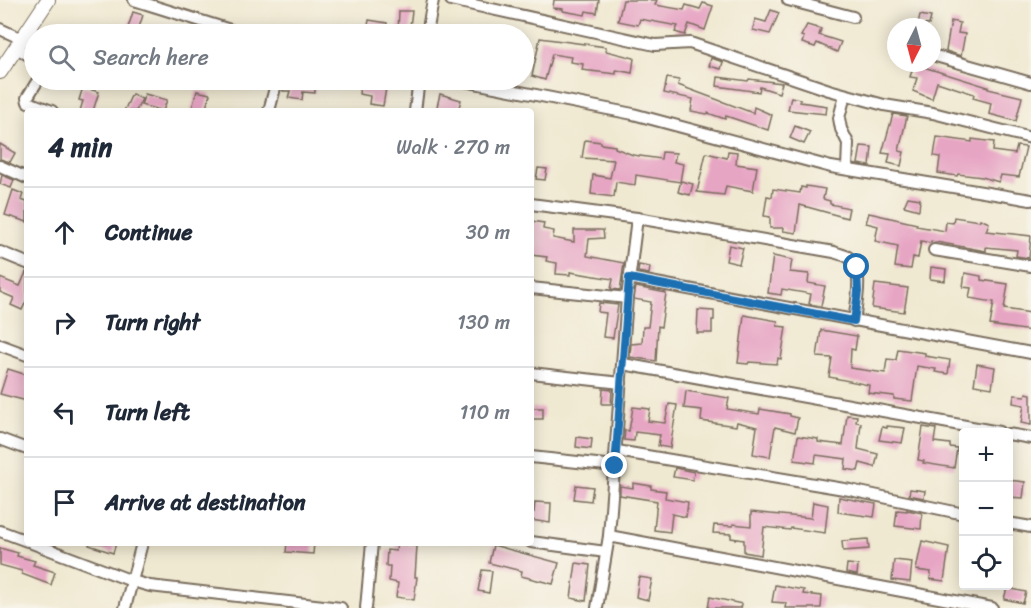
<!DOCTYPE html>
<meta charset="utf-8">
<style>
:root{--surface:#fff;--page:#f2f2f3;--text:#1f2937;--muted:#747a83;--line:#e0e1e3}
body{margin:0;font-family:Sriracha,sans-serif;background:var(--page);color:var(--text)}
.controls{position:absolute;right:18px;bottom:18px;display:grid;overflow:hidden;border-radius:6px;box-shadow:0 3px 15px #0003}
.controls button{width:54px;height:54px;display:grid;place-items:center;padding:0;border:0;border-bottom:2px solid var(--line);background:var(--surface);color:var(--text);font:30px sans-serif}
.compass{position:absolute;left:887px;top:18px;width:54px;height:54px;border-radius:50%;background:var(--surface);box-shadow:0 3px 15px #0003;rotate:186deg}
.stop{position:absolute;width:18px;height:18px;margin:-14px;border:4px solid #1f6fb2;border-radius:50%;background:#fff}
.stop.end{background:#1f6fb2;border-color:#fff;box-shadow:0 2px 6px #0008}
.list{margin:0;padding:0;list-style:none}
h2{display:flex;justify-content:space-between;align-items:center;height:78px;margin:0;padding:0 24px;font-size:26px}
h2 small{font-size:20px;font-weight:400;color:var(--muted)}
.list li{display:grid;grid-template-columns:39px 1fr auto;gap:18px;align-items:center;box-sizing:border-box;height:90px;padding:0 24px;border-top:2px solid var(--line)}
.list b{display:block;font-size:22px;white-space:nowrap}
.list em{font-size:20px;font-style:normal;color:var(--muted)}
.icon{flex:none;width:33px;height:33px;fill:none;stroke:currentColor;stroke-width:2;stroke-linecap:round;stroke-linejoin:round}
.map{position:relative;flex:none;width:1031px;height:608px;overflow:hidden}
.search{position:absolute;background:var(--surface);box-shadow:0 3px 15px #0003;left:24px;top:24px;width:510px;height:66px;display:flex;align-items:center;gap:15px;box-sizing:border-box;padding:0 21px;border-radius:33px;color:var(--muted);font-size:22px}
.panel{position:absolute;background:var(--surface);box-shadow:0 3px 15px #0003;left:24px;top:108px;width:510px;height:438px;border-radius:6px}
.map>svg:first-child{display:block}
.building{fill:#e7a5c4}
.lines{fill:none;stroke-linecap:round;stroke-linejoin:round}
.minor-casing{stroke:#7a6d5d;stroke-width:14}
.major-casing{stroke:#7a6d5d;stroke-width:16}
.minor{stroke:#fff;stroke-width:10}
.major{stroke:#fff;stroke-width:14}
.route{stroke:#1f6fb2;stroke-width:8}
</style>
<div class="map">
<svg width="1031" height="608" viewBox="0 0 1031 608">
<rect width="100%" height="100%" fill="#f7f3e8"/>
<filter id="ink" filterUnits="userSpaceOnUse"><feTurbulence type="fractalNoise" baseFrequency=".0167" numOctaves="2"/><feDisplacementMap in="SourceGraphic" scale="12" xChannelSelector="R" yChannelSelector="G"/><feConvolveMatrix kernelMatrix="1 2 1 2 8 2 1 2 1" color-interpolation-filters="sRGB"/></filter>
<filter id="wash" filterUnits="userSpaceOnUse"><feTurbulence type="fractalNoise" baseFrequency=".008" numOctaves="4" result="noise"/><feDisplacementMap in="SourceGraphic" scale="24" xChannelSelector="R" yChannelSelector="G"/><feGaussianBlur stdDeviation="1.35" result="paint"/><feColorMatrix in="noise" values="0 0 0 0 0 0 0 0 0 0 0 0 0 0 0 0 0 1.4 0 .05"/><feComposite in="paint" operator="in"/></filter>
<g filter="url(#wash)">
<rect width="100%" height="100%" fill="#f0e9d2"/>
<g id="blocks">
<g class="building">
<path d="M554 0H599L597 13 586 11 585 15 563 11V9L553 8Z"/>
<path d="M623 0H657L655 5 684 10 686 5 700 9 703 3 713 6 705 30 689 24 685 35 675 32 678 26 640 19 638 25 618 21Z"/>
<path d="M771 10 779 13 770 34 753 30 755 19 766 22Z"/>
<path d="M399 11H412L409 34 398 32Z"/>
<path d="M133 12 143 15 137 34H126Z"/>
<path d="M920 15 931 17 929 25 918 24Z"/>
<path d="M369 20 387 23 386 34 367 31Z"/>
<path d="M951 21 960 23 958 33 965 34 961 56 946 51Z"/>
<path d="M807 25 821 29 819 35 841 42 837 52 817 43 815 47 802 43 804 37 801 36Z"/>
<path d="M540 38 606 47V51L634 58 632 73 616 70V74L582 70 583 64 570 62 571 57 552 54 545 80 532 76Z"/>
<path d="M711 58 723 62 721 69 709 66Z"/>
<path d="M914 64 988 87V89L1022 97 1016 121 989 114 991 103 973 98 974 94 937 82 932 99 913 91 917 78 910 77Z"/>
<path d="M718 77 748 81 749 79 782 83 779 93 760 87 759 92 717 86Z"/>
<path d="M667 78 679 80 678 85 753 113 754 107 772 115 768 130 726 116 725 119 708 113 707 114 691 111 693 99 664 93Z"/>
<path d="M284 82 315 85V93L303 92 302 100 288 98 290 91H283Z"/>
<path d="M360 84 386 88 383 106 369 104 370 96 359 94Z"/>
<path d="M83 87 99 92 93 111H80L83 101 79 100Z"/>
<path d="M197 91 210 94 205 111H191Z"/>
<path d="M132 94 142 99 136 111H124Z"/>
<path d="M145 94 167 100 163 111 141 105Z"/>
<path d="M440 94 461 100 458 111H436Z"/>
<path d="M791 97 800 99V102L827 106 826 114 788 110Z"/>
<path d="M893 114 907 116 899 151 904 152 901 166 888 163 890 154 882 153Z"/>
<path d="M795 126 810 132 804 144 790 138Z"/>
<path d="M937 137 972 142V139L994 142 993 151 1015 154 1017 146 1026 147 1019 177 1001 175 999 182 982 177 958 174 957 176 938 173 940 157 934 156Z"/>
<path d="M585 140 601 142V144L615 146V148L633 155 661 159 662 152 676 153 674 162 683 164 680 182 636 175 635 185 616 182 614 197 591 194 593 175 610 178 614 160 582 158Z"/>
<path d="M0 144 15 153 10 162 0 159Z"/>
<path d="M861 146 872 147 870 166 858 164Z"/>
<path d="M728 151 737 152 736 164 757 167 753 191 726 186 724 195 697 192 706 153 727 158Z"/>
<path d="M538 168 547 169 545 180 536 179Z"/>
<path d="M2 175 14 180 11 188 0 184Z"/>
<path d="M681 181 693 184 690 195 678 192Z"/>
<path d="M806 186 825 189 823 199 830 201V204L849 208 847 218 800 205 796 233 783 231 784 228H770V217L764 216 767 196 772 197 773 189 800 193 801 187 806 188Z"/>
<path d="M13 190 23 194 21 200 27 202V222L5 215Z"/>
<path d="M908 197 920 199 919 210 904 206Z"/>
<path d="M869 213 917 224 916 226 945 231 946 222 953 223 954 217 979 221 980 219 989 223 986 231 1031 236 1029 258 1016 256 1017 250 986 247V251L931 241 930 243 921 241 918 258 913 257 911 269 895 267 898 246 875 241 878 226 866 223Z"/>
<path d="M531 221 544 223 543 229 554 231 553 238 574 242V230H603L604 238 589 239 587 256 624 263 620 290 611 289 613 279 570 272V275L556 274 557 263 546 261 547 257 531 255Z"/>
<path d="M729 245 743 248 739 264 726 261Z"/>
<path d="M773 256 792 260 790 272 809 274 808 283 825 286 821 306 809 304 811 294 782 289 781 295 768 293Z"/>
<path d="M639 265 650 267 649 274 638 272Z"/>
<path d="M931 267 946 269 945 281 930 279Z"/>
<path d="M27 270V299L22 310 11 305 14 298 0 292V278L20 286Z"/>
<path d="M965 273 981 276V280L1008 284 1004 309 1031 313V331L990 325 994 302 969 298 971 288 963 287Z"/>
<path d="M875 284 908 288 904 312 872 308Z"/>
<path d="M636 287 666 293 661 327 658 326 656 361 630 357 631 344 642 343 643 327H648L651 302 634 299Z"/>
<path d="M599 303 618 305 613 338 603 337 606 313 598 312Z"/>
<path d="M698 310 714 311V320H712V333H697Z"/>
<path d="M744 315 778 321 777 326 786 327 781 359 778 358 777 364 749 362 748 364 738 363Z"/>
<path d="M821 330 857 336 855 350 851 349 850 368 885 373 887 359 896 360 898 349 925 353V356L950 360 948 374 935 372 936 369 917 366 912 401 894 399V396L868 393 869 385 829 377 832 358 817 357Z"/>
<path d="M977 364 995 367 992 388 974 385Z"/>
<path d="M8 369 27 375V401L0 394Z"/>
<path d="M603 389 612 390 611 404H602Z"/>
<path d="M686 391 729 398 727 409 759 414 760 409 790 414V416L798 418 795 432 775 427 770 457 753 454 757 427 737 422 736 426 701 421 702 410 684 408Z"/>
<path d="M1026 393 1031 394V425L1021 423 1024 405 1013 403 1014 395 1025 396Z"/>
<path d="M669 404 677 405 670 448 658 446 660 435 635 432 634 441 624 440 625 430 629 431 633 407 650 409 648 421 665 423Z"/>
<path d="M532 408H543V419H531Z"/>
<path d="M847 415 857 416 856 422 861 423 858 449 878 454 875 467 860 463 858 471 845 469 846 459 816 455 815 463 794 460 798 436 818 439V442L843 445Z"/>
<path d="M887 426 905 428 902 443 879 440 882 427 887 428Z"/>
<path d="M923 427 936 429 934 442 950 444V447L957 448 954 468 923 463 924 461 918 460Z"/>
<path d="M577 437 592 439 591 449 576 447Z"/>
<path d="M675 468 694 472 693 480 673 477Z"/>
<path d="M1008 480 1025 482 1023 498 1008 497Z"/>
<path d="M633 483 651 486V489L666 491 665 498 688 502 686 517 672 514 670 532 654 530 657 501 620 495V486L633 488Z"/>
<path d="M576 485 593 487 591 501 574 499Z"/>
<path d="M910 489 925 491 924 498 909 495Z"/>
<path d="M839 497 876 504 874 517 838 512Z"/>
<path d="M535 502 551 503 550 523 531 520V511L534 512Z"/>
<path d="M813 502 828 505 825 533 791 528 790 530 764 527 761 555 744 552V540L731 538V534L713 533 714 525 733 526V524L751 526V512L811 518Z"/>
<path d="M897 510 907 511V510L922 513 921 529 895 526Z"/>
<path d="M868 539 869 549 843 551 842 541Z"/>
<path d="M922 541 949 547 944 581 930 579 931 572 916 570Z"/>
<path d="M89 543H116L113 553 89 545Z"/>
<path d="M287 543H314L313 554 286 552Z"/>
<path d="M397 544 417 546 415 577H417L414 600 396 597 398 583 389 581 390 566H386L387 550 396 551Z"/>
<path d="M493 545 559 563 553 584 521 576 522 571 489 563Z"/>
<path d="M0 548 18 553 17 556 35 561 33 565 55 572 51 585 22 574V571L0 565Z"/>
<path d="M894 560 912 562 910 582 892 580Z"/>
<path d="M576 563 590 565 586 601 571 598Z"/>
<path d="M847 564 858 565 857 575 846 573Z"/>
<path d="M482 570 492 571 489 593 478 591Z"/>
<path d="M639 577 652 579 648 600 636 597Z"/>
<path d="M775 585 804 590 803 594 822 596 821 608H785L786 603 772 602Z"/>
<path d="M1007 588 1026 592 1023 603 1004 599Z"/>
<path d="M710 597 742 604 741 608H708Z"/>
</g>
</g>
</g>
<g filter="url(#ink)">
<use href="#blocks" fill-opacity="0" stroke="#7a6d5d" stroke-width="1.5"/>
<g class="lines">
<defs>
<g id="minor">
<path d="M134 0 243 34"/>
<path d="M451 0 655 45 690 43 829 90 884 105 933 113 1031 138"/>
<path d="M788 0 853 17"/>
<path d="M0 29 22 39"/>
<path d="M427 34 433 0"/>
<path d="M16 47 34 59"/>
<path d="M932 55 1031 83"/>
<path d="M38 80 27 98 28 102 52 111"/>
<path d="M459 80 633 114 831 167 1031 200"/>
<path d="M845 95 839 118 841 129 848 143 847 169"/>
<path d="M269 111 277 80"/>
<path d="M415 111 419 80"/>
<path d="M0 166 27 178"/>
<path d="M531 204 637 218 834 252C838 254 845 255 848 257 865 267 856 305 854 321"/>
<path d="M934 250 1031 266"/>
<path d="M0 252 27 263"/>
<path d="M629 278 1031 353"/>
<path d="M531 288 627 298"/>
<path d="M0 345 27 355"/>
<path d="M623 364 999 432"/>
<path d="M531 373 621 383"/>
<path d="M1008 434 1031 438"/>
<path d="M0 439 27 449"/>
<path d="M617 451 850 490 964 514"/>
<path d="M531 457 615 466"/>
<path d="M1008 523 1031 527"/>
<path d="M0 531 27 541"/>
<path d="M609 536 992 608"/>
<path d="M531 542 606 552"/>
<path d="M32 543 132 581 150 586 341 608"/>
<path d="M125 608 142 543"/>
<path d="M366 608 372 543"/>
<path d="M597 608 609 536 627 298 637 218"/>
</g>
<path id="major" d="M0 72 48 0"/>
</defs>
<use href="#minor" class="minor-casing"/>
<use href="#major" class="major-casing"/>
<use href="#minor" class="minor"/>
<use href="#major" class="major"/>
</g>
</g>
<g class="lines" filter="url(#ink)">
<path class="route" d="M615 466 629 278 854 321 858 292 857 267"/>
</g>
</svg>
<div class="controls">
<button>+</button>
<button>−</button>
<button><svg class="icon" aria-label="locate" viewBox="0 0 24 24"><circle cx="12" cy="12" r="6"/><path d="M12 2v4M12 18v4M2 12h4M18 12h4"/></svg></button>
</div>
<svg class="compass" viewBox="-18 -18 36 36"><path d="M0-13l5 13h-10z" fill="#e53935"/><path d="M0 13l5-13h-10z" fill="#747a83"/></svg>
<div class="stop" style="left:857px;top:267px"></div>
<div class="stop end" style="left:615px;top:466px"></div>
<div class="search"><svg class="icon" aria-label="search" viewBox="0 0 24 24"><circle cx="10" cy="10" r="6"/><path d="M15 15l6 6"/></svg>Search here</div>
<section class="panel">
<h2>4 min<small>Walk · 270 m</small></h2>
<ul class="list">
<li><svg class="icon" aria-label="ahead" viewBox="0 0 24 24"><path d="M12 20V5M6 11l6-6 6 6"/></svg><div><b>Continue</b></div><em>30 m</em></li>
<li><svg class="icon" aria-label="right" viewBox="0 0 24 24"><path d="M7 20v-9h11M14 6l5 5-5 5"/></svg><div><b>Turn right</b></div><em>130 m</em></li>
<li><svg class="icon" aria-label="left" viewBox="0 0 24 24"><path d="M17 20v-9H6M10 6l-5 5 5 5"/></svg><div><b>Turn left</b></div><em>110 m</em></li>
<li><svg class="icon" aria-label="arrive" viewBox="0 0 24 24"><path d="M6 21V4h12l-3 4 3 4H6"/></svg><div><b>Arrive at destination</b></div></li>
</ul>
</section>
</div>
